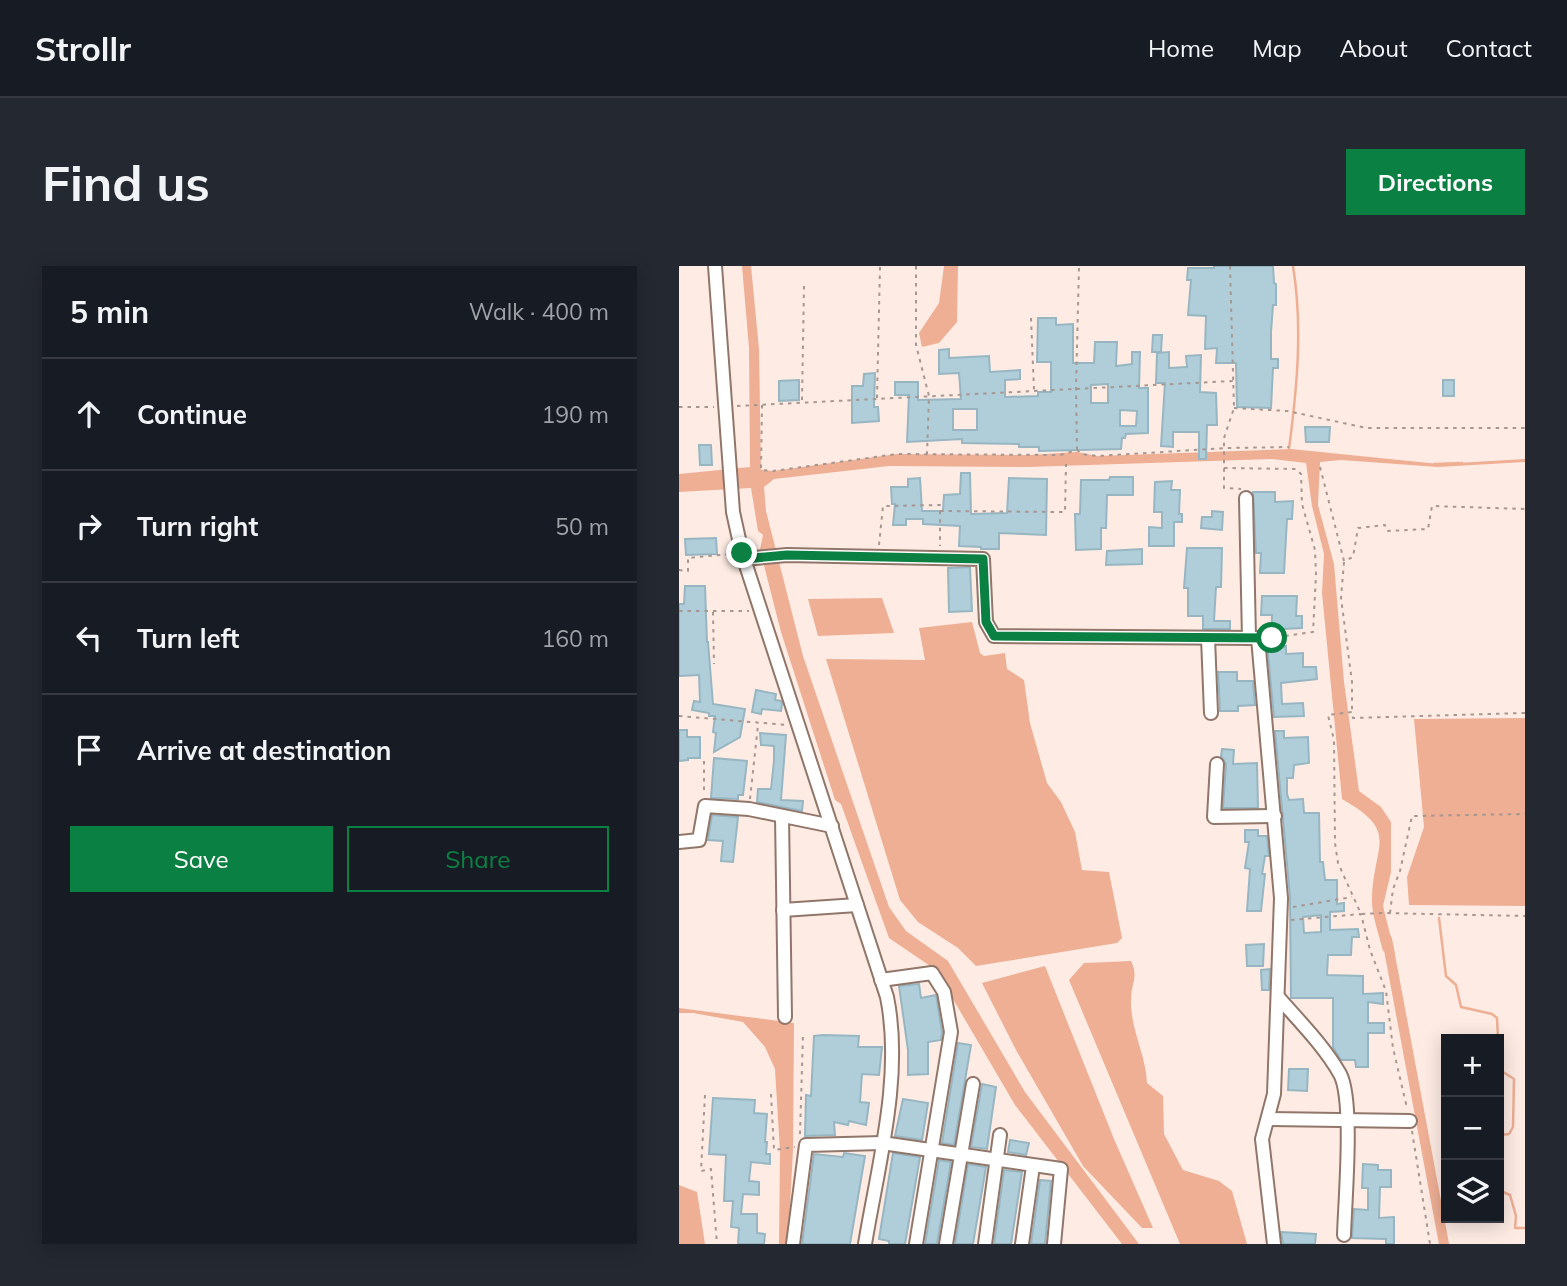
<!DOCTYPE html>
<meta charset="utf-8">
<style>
:root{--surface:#171b24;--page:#242831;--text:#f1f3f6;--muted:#9ea1a6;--line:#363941;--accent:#0b8043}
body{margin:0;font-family:Mulish,sans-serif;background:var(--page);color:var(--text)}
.controls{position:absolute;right:21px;bottom:21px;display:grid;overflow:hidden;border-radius:0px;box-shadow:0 4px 18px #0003}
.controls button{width:63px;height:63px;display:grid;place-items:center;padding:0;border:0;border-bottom:2px solid var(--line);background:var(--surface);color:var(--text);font:35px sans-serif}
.stop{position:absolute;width:21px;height:21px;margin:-16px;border:5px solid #0b8043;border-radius:50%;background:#fff}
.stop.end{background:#0b8043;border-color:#fff;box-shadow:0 2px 7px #0008}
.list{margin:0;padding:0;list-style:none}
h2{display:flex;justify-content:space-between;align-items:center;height:91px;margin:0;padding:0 28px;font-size:30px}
h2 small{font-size:23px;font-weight:400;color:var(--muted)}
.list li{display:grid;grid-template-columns:46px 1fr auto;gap:21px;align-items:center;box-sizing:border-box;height:112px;padding:0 28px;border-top:2px solid var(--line)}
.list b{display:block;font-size:26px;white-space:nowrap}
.list em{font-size:23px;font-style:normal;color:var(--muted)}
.actions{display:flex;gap:14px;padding:21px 28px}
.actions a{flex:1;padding:16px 0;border:2px solid var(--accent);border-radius:0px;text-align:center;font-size:24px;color:var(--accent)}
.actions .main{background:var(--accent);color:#fff}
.icon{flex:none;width:38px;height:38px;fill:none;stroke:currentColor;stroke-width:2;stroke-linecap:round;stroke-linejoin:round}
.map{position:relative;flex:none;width:846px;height:978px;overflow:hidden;border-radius:0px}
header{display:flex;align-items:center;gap:42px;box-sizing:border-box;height:98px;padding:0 35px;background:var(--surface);border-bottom:2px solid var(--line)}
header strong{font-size:33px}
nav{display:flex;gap:38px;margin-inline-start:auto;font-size:24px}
.intro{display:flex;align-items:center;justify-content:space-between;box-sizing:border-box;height:168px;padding:0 42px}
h1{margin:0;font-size:49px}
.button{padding:18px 32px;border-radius:0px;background:var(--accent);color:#fff;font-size:24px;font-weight:700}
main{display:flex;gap:42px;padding:0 42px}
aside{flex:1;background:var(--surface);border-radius:0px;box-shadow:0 4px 18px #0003}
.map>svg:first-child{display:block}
.water{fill:#eeaf94}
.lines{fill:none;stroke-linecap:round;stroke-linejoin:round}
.stream{stroke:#eeaf94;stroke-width:2.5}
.canal{stroke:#eeaf94;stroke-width:10}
.building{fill:#afceda;stroke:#97b6c2;stroke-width:2;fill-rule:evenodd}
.minor-casing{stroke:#91766a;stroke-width:16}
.path{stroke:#a79791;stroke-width:2;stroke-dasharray:3.5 5;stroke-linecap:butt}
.minor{stroke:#fff;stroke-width:12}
.route{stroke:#0b8043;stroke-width:9}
</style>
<header>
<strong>Strollr</strong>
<nav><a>Home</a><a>Map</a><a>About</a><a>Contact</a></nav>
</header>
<div class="intro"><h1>Find us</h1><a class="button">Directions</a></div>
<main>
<aside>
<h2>5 min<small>Walk · 400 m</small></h2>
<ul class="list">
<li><svg class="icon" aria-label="ahead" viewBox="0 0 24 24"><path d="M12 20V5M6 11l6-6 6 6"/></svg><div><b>Continue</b></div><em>190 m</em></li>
<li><svg class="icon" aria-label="right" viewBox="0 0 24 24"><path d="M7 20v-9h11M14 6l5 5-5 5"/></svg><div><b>Turn right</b></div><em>50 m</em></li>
<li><svg class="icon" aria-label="left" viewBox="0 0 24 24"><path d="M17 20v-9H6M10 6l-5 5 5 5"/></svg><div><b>Turn left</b></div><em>160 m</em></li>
<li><svg class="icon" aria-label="arrive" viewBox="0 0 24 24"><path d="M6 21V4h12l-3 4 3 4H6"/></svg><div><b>Arrive at destination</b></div></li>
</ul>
<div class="actions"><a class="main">Save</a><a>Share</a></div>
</aside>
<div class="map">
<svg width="846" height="978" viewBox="0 0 846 978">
<rect width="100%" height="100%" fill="#feece4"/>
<g class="water">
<path d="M63 0H72L80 83 82 204 94 205 218 188 351 189 398 186 418 190 612 183 760 198 846 193V196L759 201 662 194 641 196 639 239 655 298 665 416 680 525 702 541 712 556V606L704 640 716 688 704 685C700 668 692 648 693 631 695 577 721 566 663 533L643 327 645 288 633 240 627 197 593 193 349 201 210 200 95 213 85 221 87 245 124 390 210 641 227 665 269 695 346 826 460 978H443L336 839 257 704 210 672 162 538 156 534 102 366 81 284 84 269 79 265 72 222 0 226V208L71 201 70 82Z"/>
<path d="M265 0H279L278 56 260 77 243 81 240 67 260 37Z"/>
<path d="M203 332 215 367 139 370 129 333Z"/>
<path d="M293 356 301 387 305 390 326 387 328 403 345 414 351 457 368 517 382 536 396 566 403 604 430 606 443 672 438 677 297 700 279 682 239 656 221 634 147 393 246 394 240 362Z"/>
<path d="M846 452V640L730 639 728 611 745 561 735 453Z"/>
<path d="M452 695C460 711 452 717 452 734 451 762 467 789 468 817L484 830 485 868 504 904 540 915 553 925 568 978H501L390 714 405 697Z"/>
<path d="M366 700 435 873 474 962H463L404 900 337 784 303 717Z"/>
<path d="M0 742 115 757 114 884 109 978H100L101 886 96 803 86 781 64 756 14 747H0Z"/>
<path d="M0 919 18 926 26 978H0Z"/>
</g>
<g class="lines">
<g class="stream">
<path d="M610 183C618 122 624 61 614 0"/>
<path d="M755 198 783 197"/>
<path d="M760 652 767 710 777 719 782 741 813 748 818 752 819 773"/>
<path d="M820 801 824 806 835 813 834 861 830 868 820 869"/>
<path d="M820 896 824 926 831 929 837 950 836 962H846"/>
</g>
<path class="canal" d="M708 673 765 978"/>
</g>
<g class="building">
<path d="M535 0H594L595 17 597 18V39H594L592 66V93H599V102H594L592 142 558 141 557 97H537L538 82 526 83 527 50 509 49 512 14H508L509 2H535Z"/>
<path d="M359 52H377V59L394 58V97H415L416 76H438L437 100 453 98V86H461L460 122H469V167L447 168 446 172H443L442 183 360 185V181H340V178L283 177V173L228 176 230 129H216V116H239V134L282 133 280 107 260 108V84L270 83V92L310 90 311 106 341 104V113L326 114V131L359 130V126H372V96H358ZM429 118V137H412V119ZM274 143H298V164H274ZM441 144 458 145 457 160H441Z"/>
<path d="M474 69H483L482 86H473Z"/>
<path d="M490 86V102L508 101 507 90 522 89 521 126 537 127 538 159H528L527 193H520V166H494V181L482 180 486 117H477L478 87Z"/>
<path d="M196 107 195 141H199L200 155 173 157V120H184L185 108Z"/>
<path d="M120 114V134L100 135V115Z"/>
<rect x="764" y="114" width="11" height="16"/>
<path d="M626 161H651L650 176H627Z"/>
<path d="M20 179H32L33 199H21Z"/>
<path d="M282 207H291L292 248 328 247 330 212 368 213 367 269 320 267V283H302V281L280 280 281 260 244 258V253H227V259H214L216 238H213L212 221H229V213L241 212 243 245H264L265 229 281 228Z"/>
<path d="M431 211H454V229H428L427 262H422V283L397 284 396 248H401L402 214H430Z"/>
<path d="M493 215 492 224H501L500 248H503V256H495V280H470V261L483 262V246H475L476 216Z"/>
<path d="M574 226H596V236L614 235 613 253H608L605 307H581L582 287H577Z"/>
<path d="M533 245 544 246 543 264 522 262 523 251H533Z"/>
<path d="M37 272 38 288 7 289 6 273Z"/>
<path d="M508 282H543L542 321H537L535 355H551V363H524V350H509V322H505Z"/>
<path d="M463 283V298L427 299 428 285Z"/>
<path d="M291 301 293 345 270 346 269 302Z"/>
<path d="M6 320H26L28 376H29L34 438 66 443 61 471 35 486 37 467 34 466 36 450H30V447L13 444 15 435 21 436 20 409 0 410V338H5Z"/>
<path d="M583 330H618L617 350H623V362L604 363 605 381 607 380V388L624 387V401H637L638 413 602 417 603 438 624 437 625 450 595 451 589 388V381H592L593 349H582Z"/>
<path d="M539 406H558V415H574L576 439 559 440V445H541Z"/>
<path d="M77 424 97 428 96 434 102 435 103 438 102 445 83 443 82 448 73 446Z"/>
<path d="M0 464H8V471H21V492H9V494L0 495Z"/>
<path d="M596 465H605V472L629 471 630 497 615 499 614 512H608V528L610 534 624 533 625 547H640L641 596H644L646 614H658V638L665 637V645L651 646V664L679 663 680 671H673L672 689H649L648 709 684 710V728L704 727V738L689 736V757H705V767H689V801H677L676 794H662L654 781V732H612L611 631ZM642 649V666L625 667 624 651Z"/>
<path d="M81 467 107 469 102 534 124 535 123 545 78 536 79 523H92L95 495V480L82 479Z"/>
<path d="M543 483 555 484 554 498 578 497 579 542H544L547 498 542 490Z"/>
<path d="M35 492 68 495 64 529H59V533L32 532Z"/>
<path d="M33 549 59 551 54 596 42 595 44 575 29 574Z"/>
<path d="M566 564H579V570H588L590 590H586L583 608H586L582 645H568L571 603 566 602 570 576H566Z"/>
<path d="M585 678 584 700H568L567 679Z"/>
<path d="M591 703 590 724H583L582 704Z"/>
<path d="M240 718 242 732 257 729 263 766 262 774 249 776V808L229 809V784L220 720Z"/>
<path d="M144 769 180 770 179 781H203L200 809 183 808 181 836 190 837 187 859 170 855 169 859 155 856 156 869 126 870 127 829 132 830 135 770Z"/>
<path d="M279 777 292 779 275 879 263 877Z"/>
<path d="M610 803H629L628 825 609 824Z"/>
<path d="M303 818 317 821 308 883 292 881Z"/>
<path d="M34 832 76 834 75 847 88 848 86 876H88L87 888H91V898L72 896 70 915 80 916V929L64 928 62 948H78V967L86 968 85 978H59L60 962 52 961 54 935H45L47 889 30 888Z"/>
<path d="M224 833 249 837 243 874 216 870Z"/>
<path d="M331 874 350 877 347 889 329 886Z"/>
<path d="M165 887 186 890 171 978H123L135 888 164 891Z"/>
<path d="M214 887 241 891 226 978H210V975L200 973Z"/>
<path d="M260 894 272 896 258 978H246Z"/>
<path d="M289 898 307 901 294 978H276Z"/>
<path d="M684 898 699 899V904H712V921H701L700 952 715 951V978H707V973L673 972 675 943 689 944V922H683Z"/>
<path d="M325 904 343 906 332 978H315Z"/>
<path d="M361 914 372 915 366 978H352Z"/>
<path d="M602 966 637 968 636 978H604Z"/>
</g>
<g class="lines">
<defs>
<g id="minor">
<path d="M36 0 54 246 63 287 208 731C224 810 199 899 186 978"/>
<path d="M567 232 570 372"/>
<path d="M65 293 108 289 304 293 307 356 315 370 579 372 602 632 595 828 583 873 595 978"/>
<path d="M529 372 532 447"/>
<path d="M538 498 535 551 596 550"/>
<path d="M103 550 106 751"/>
<path d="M0 576 20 574 26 540 70 543 153 560"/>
<path d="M104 644 178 639"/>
<path d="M202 714 253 707 265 726 272 766 237 978"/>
<path d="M600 732C621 756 645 780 661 808 675 834 666 934 665 969"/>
<path d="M589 853 731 855"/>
<path d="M114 978 127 879 203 877 382 903 375 978"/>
<path d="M267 978 294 818"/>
<path d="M306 978 321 869"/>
<path d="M343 978 354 900"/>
</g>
</defs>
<use href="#minor" class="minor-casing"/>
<g class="path">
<path d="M237 0V79L250 130 248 188"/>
<path d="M551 0 555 142 545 172V222L562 223"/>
<path d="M352 52 355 124"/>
<path d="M198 132 201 0"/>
<path d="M123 134 125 20"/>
<path d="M83 139 82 204 94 205 218 188 381 189 398 184 403 188 419 190 547 182 610 181"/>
<path d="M58 140 554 115"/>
<path d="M0 141H35"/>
<path d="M555 142 608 145 688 162H846"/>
<path d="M398 184 397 122 400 0"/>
<path d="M641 201 665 295 674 291 679 262 706 259 708 265 749 263 753 240 846 243"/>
<path d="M545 202 617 203 622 208 623 238 636 284 637 309 634 366 591 372"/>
<path d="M261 245 386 246 387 198"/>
<path d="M200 279 204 240 261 239V280"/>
<path d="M665 296 662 332 673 416V446"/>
<path d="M0 304 9 305V292L51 288"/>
<path d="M0 345H70"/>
<path d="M34 346 35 398"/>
<path d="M846 447 674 452 673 446 649 449 655 474 656 577 659 597 682 648 703 647 846 650"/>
<path d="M0 450 108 459"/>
<path d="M25 495V529"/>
<path d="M71 533 79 459"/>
<path d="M614 641 673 631"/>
<path d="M711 647 714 623 721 605 733 550 846 548"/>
<path d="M612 654 682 648 691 684 707 725 714 782 728 842"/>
<path d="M92 828 95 884 116 881"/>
<path d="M26 829 22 905 32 903 38 978"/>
<path d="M733 865 751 978"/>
<path d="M121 868 124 768"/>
</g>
<use href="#minor" class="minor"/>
</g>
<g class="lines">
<path class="route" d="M63 287 65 293 108 289 304 293 307 356 315 370 593 372"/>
</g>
</svg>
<div class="controls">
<button>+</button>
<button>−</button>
<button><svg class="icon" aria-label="layers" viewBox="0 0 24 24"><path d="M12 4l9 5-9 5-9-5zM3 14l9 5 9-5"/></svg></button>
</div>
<div class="stop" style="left:593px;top:372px"></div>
<div class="stop end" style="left:63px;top:287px"></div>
</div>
</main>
